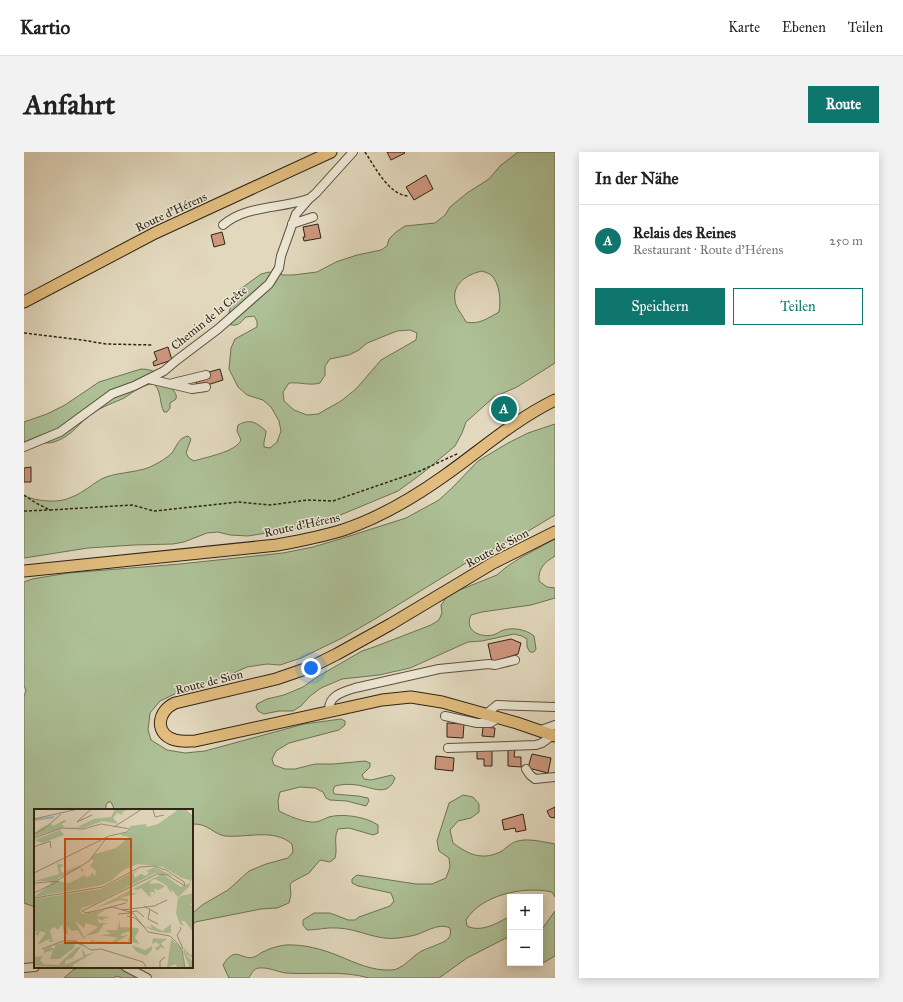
<!DOCTYPE html>
<html lang="de">
<meta charset="utf-8">
<style>
:root{--surface:#fff;--page:#f2f2f2;--text:#222;--muted:#767676;--line:#e0e0e0;--accent:#0f766e}
body{margin:0;font-family:"IM FELL Great Primer",serif;background:var(--page);color:var(--text)}
.controls{position:absolute;right:12px;bottom:12px;display:grid;overflow:hidden;border-radius:0px;box-shadow:0 2px 10px #0003}
.controls button{width:36px;height:36px;display:grid;place-items:center;padding:0;border:0;border-bottom:1px solid var(--line);background:var(--surface);color:var(--text);font:20px sans-serif}
.you{position:absolute;left:287px;top:516px;width:14px;height:14px;margin:-10px;border:3px solid #fff;border-radius:50%;background:#1a73e8;box-shadow:0 0 0 6px #1a73e833}
.badge{display:grid;place-items:center;width:26px;height:26px;border-radius:50%;background:var(--accent);color:#fff;font-size:13px;font-weight:700}
.pin{position:absolute;translate:-50% -50%;border:2px solid #fff;box-shadow:0 1px 4px #0006}
.list{margin:0;padding:0;list-style:none}
h2{display:flex;justify-content:space-between;align-items:center;height:52px;margin:0;padding:0 16px;font-size:17px}
h2 small{font-size:13px;font-weight:400;color:var(--muted)}
.list li{display:grid;grid-template-columns:26px 1fr auto;gap:12px;align-items:center;box-sizing:border-box;height:72px;padding:0 16px;border-top:1px solid var(--line)}
.list b{display:block;font-size:15px;white-space:nowrap}
.list p{margin:0;font-size:13px;white-space:nowrap;color:var(--muted)}
.list em{font-size:13px;font-style:normal;color:var(--muted)}
.actions{display:flex;gap:8px;padding:12px 16px}
.actions a{flex:1;padding:9px 0;border:1px solid var(--accent);border-radius:0px;text-align:center;font-size:14px;color:var(--accent)}
.actions .main{background:var(--accent);color:#fff}
.map{position:relative;flex:none;width:531px;height:826px;overflow:hidden;border-radius:0px}
header{display:flex;align-items:center;gap:24px;box-sizing:border-box;height:56px;padding:0 20px;background:var(--surface);border-bottom:1px solid var(--line)}
header strong{font-size:19px}
nav{display:flex;gap:22px;margin-inline-start:auto;font-size:14px}
.intro{display:flex;align-items:center;justify-content:space-between;box-sizing:border-box;height:96px;padding:0 24px}
h1{margin:0;font-size:28px}
.button{padding:10px 18px;border-radius:0px;background:var(--accent);color:#fff;font-size:14px;font-weight:700}
main{display:flex;gap:24px;padding:0 24px}
aside{flex:1;background:var(--surface);border-radius:0px;box-shadow:0 2px 10px #0003}
.map>svg:first-child{display:block}
.green{fill:#adc096;stroke:#6e7256;fill-rule:evenodd}
.building{fill:#cd967e;stroke:#2e2415}
.lines{fill:none;stroke-linecap:round;stroke-linejoin:round}
.minor-casing{stroke:#5b513f;stroke-width:10}
.major-casing{stroke:#2e2415;stroke-width:13}
.path{stroke:#2e2415;stroke-width:1.5;stroke-dasharray:3 2;stroke-linecap:butt}
.minor{stroke:#ece6d4;stroke-width:8}
.major{stroke:#e1bc7e;stroke-width:11}
.labels{text-anchor:middle;dominant-baseline:central;stroke-width:3;stroke-linejoin:round;paint-order:stroke}
.street-label{font-size:12px;fill:#2e2415;stroke:#ece6d4}
.inset-river{fill:none;stroke:#95b9b6;stroke-width:2}
.inset-road{fill:none;stroke:#9a907a;stroke-width:1}
.view{fill:#cc510d;fill-opacity:0.15;stroke:#cc510d;stroke-width:2}
.inset-edge{fill:none;stroke:#2e2415;stroke-width:2}
</style>
<header>
<strong>Kartio</strong>
<nav><a>Karte</a><a>Ebenen</a><a>Teilen</a></nav>
</header>
<div class="intro"><h1>Anfahrt</h1><a class="button">Route</a></div>
<main>
<div class="map">
<svg width="531" height="826" viewBox="0 0 531 826">
<rect width="100%" height="100%" fill="#e2d8bd"/>
<filter id="stains"><feTurbulence type="fractalNoise" baseFrequency=".005" numOctaves="4"/><feColorMatrix values="0 0 0 0 .2 0 0 0 0 .09 0 0 0 0 .02 0 0 0 .5 -.17"/></filter>
<radialGradient id="worn" r=".72"><stop offset=".6" stop-color="#630" stop-opacity="0"/><stop offset="1" stop-color="#630" stop-opacity=".3"/></radialGradient>
<g class="green">
<path d="M494 0H531V211L493 235 470 245 442 270 438 281 431 294 400 320 374 339 302 369 280 375 224 384 206 383 194 380 183 381 160 390 149 392 110 393 64 396 0 406V344C14 349 34 352 48 345 54 343 59 339 64 336 70 332 76 327 82 325 96 320 119 320 130 313 136 310 143 306 148 301 153 294 154 286 164 284L167 287 162 301 165 306 170 309C182 305 212 300 217 288L213 279 214 273C227 266 233 271 242 279 242 285 239 289 240 295L246 296 253 290 257 279 255 269 247 255 239 248 223 243 214 235 205 217 207 196 211 187 233 175V169L230 164 222 165C217 170 215 174 207 173L204 164 208 150 215 138 237 122 245 120 260 123H269L293 120 312 110 333 103 357 98 363 94 365 87 372 80 381 74 411 71 421 63 426 55 443 41 465 27 476 14ZM458 119C460 120 465 121 467 123 476 131 477 149 475 160 464 166 455 173 442 170 439 164 434 158 432 153 426 133 441 123 458 119ZM386 178 393 181 392 188 357 208 332 237 317 249 294 262 283 263 270 258 260 249 259 240 265 231C277 230 286 234 296 231L301 223V214L306 207 325 203 335 198 343 191 373 179Z"/>
<path d="M117 217C132 217 141 225 149 238 151 241 153 242 152 247L146 251V256L143 260H140C135 251 138 240 130 232 118 232 110 240 100 246 90 251 79 254 69 261 55 270 49 284 30 290 21 293 10 288 0 290V270L23 262 41 253 75 230Z"/>
<path d="M531 272V363L496 384 450 406 351 467 318 486 277 506 256 513 243 512 223 515 203 524 163 536 136 549 126 561 124 578 127 588 143 598 161 601 181 599 280 572 317 567 321 569V573L315 578 265 591 252 599 248 607 250 613 261 617H271L291 612H309L341 609 346 611V615L338 623 340 627 347 628 368 623 371 626C364 646 348 635 333 633 325 632 318 632 311 634L309 638 310 642 334 644 344 646 345 649 342 654 323 649 306 648 302 646 299 640 291 636 276 635 256 640 254 649 255 659C265 664 276 669 287 670 294 671 299 667 305 665 318 661 343 665 354 673V681L349 683 325 676 314 677C309 687 314 696 311 706L306 710 296 708 285 721 268 730 266 733 267 742 265 751 253 756 237 757 171 770 168 775V762L178 753 204 738 225 719 242 712 264 706 269 700 268 692C249 676 224 686 201 684 189 682 185 672 170 672L168 675V658H90L89 654 87 650H84L82 653V658H11V755L0 751V545L2 538 0 534V430L8 427 44 421 156 412 259 401 289 395 316 387 382 366 415 348 428 336 454 309 484 291 504 281Z"/>
<path d="M531 387V404C521 410 514 416 515 429L523 435 531 436V446L507 453 458 460 447 463C440 478 455 486 469 483 473 482 476 479 480 478 490 475 503 478 510 484L512 497 510 500H506L503 495V487L498 484 490 482 458 489 444 490 386 516 355 523 318 527 297 536 286 544 277 554 269 559H255L240 562 234 559 232 555 233 552 243 547 260 543 279 535 293 525 338 499 350 495 407 473 415 468 418 461 417 453 422 446 433 439 473 423 481 416 496 406Z"/>
<path d="M439 643 449 645 455 652V660L447 666 434 669 426 678 429 691C445 703 459 709 478 699 482 696 488 690 494 689 504 686 520 690 531 692V745L528 740C501 734 458 742 442 768L443 774C457 781 474 771 486 764V784L443 806 415 826H345C318 818 289 823 262 821 254 820 244 815 235 816 230 816 227 822 225 826H205L199 813C212 792 217 809 230 805 234 804 237 800 241 799 246 796 255 794 261 793 279 792 298 797 315 804 332 811 348 819 368 818 378 817 385 808 393 802 398 798 405 796 410 794 419 790 429 788 426 776 413 770 400 782 387 784 383 785 379 785 375 786 352 789 336 777 314 776 304 775 293 778 283 778L279 773V768L290 761H306L324 768H331L335 765 366 754 370 749 367 741 334 734 328 731V727L333 723 392 732H408L422 726 426 715 425 706 415 699 413 689 425 651Z"/>
<path d="M531 759V804L517 812 512 813 509 811H516V780Z"/>
<path d="M56 815H93L114 826H98L93 824 89 826H40L49 818Z"/>
</g>
<g class="building">
<path d="M363 0H380L381 1 367 8Z"/>
<path d="M402 23 409 37 390 48 382 35Z"/>
<path d="M294 72 297 86 280 89 279 85H281L279 75Z"/>
<path d="M198 80 201 92 190 95 187 83Z"/>
<path d="M144 195 148 208 130 214 129 210 133 208 130 200Z"/>
<path d="M196 217 199 228 174 236 172 230 186 226 185 220Z"/>
<path d="M485 245 492 251 488 254 490 255 481 263 479 261 474 266 469 258Z"/>
<path d="M7 315V330H0V316Z"/>
<path d="M487 487 497 491 494 502 468 510 464 492Z"/>
<path d="M423 571 440 572 439 586 423 585Z"/>
<path d="M459 575 471 576 470 585 458 584Z"/>
<path d="M484 597H491L490 605H497V615L484 614Z"/>
<path d="M453 598H468V614H460V607H453Z"/>
<path d="M508 602 527 606 524 621 504 616Z"/>
<path d="M412 604 430 606 429 619 411 617Z"/>
<path d="M531 655V666L526 665 523 659Z"/>
<path d="M499 662 502 678 492 680 491 676 480 678 478 668Z"/>
</g>
<g class="lines">
<defs>
<g id="minor">
<path d="M268 72 289 65"/>
<path d="M199 73C222 53 256 57 284 47"/>
<path d="M125 227 168 237 182 235"/>
<path d="M149 231 182 223"/>
<path d="M0 295 36 280 88 242 110 234 140 219 153 208 194 177 245 132 255 116 257 104 272 62 285 47 292 41 329 0"/>
<path d="M305 559C304 544 318 540 331 536L415 517 465 512 471 513 491 508"/>
<path d="M462 562 473 553 531 555"/>
<path d="M421 564 453 571H466L474 566"/>
<path d="M517 578 531 573"/>
<path d="M424 596 512 593 518 591 529 583"/>
<path d="M502 617 506 623 511 627 531 625"/>
<path d="M102 815 123 826"/>
<path d="M0 816 11 815"/>
</g>
<g id="major">
<path d="M0 150 131 81 307 0"/>
<path d="M531 380 469 411 367 472 313 502 287 515 252 527 151 551C133 559 130 582 151 588 158 590 164 589 171 589L358 548 387 545 418 550 493 571 531 584"/>
<path d="M0 419 253 393C275 389 297 385 319 378 355 366 389 346 420 324 457 298 490 268 531 248"/>
</g>
</defs>
<use href="#minor" class="minor-casing"/>
<use href="#major" class="major-casing"/>
<g class="path">
<path d="M341 0C351 15 365 43 384 44"/>
<path d="M0 181 58 188 82 192 129 193"/>
<path d="M0 343 12 351 26 358 108 353 130 359 215 350 246 353 283 348 309 349 396 319 435 301"/>
<path d="M0 359 26 358"/>
</g>
<use href="#minor" class="minor"/>
<use href="#major" class="major"/>
</g>
<g class="labels">
<g class="street-label">
<text transform="translate(147 60) rotate(-25)">Route d'Hérens</text>
<text transform="translate(185 166) rotate(-39)">Chemin de la Crête</text>
<text transform="translate(278 373) rotate(-12)">Route d'Hérens</text>
<text transform="translate(473 396) rotate(-28)">Route de Sion</text>
<text transform="translate(185 530) rotate(-14)">Route de Sion</text>
</g>
</g>
<g transform="translate(10 657)">
<rect width="159" height="159" fill="#e2d8bd"/>
<path d="M81 0H95L88 3 89 6 83 4 79 9 84 15 68 12 49 19 31 18H44L60 10 77 8ZM145 0H149L159 9V66L155 78 144 88 137 80 138 85 132 76 121 70 117 72 116 75 124 74 131 77 125 81 120 80 121 84 120 86V83H116L117 89 107 79 104 81 99 80 95 84H104L86 89 94 90V93L86 91 60 100 126 66H130L147 78 156 74V71L148 69 129 58 104 55 89 61 77 72 68 76 0 88 17 75 16 72H0L25 65 23 54 30 56 26 59 28 64 45 57 50 61 48 63 46 59 24 69V72L35 74 51 66 52 69 56 67 58 64 61 67 62 62 56 57 60 51H56L61 45 82 39 95 28 86 26 96 22V17L112 15 113 18 124 15ZM30 11 33 12 28 15 30 18 0 28V24L10 17 17 15 19 17ZM26 21 30 26 8 34 0 31ZM121 58 139 67 121 64 63 94 48 99 46 102 49 105 71 101 62 107 77 108 69 110 73 112 63 110 65 114H75L70 115 64 124 52 127 50 130 43 121 38 122 33 117 34 125 30 124 28 115 24 121 20 118 16 121 19 133H14L17 131 15 130 3 136 12 124 6 122 4 127 1 125 4 122 0 123V90L67 80 104 61 99 65 101 69 107 65 112 67 115 63 112 62ZM41 112 50 119 52 114 64 118 50 128ZM159 77 147 87 159 84V94L156 95 159 97V123L151 112H147L150 117 146 115 142 104 144 89ZM86 111V118L104 119 105 122 101 128 105 135 94 132 97 124 95 122 87 125V127L94 126 81 134 60 132 57 135V131L77 133 84 129 66 126 77 125 72 121H83ZM116 115 128 122 137 115V124L124 123 111 118 110 117 118 119ZM119 129 133 130 127 134 131 140 127 138 123 142 121 139 126 136 122 133 118 135ZM137 130 147 139 151 159H144L141 155 133 159ZM33 132 28 134 41 132 50 136 46 137 42 133 40 139 25 150H16L19 141 10 144V140L17 138 21 140V136ZM97 136 111 141 118 137V141L112 147 103 143ZM43 138H47L38 149 31 152V156L49 148 48 140 52 146 61 143 40 155 38 158 42 159 0 157V148L9 147 6 151 10 155 24 156ZM152 138 151 145 153 142 156 146 159 145V149L151 145 159 153 158 159H154L155 156 149 143Z" fill="#adc096" fill-rule="evenodd"/>
<path class="inset-river" d="M0 11 20 8"/>
<path class="inset-road" d="M57 0 43 13 58 6M119 0 121 8 130 6M150 0 159 8M0 10 44 0M80 18 108 0M0 25 10 20 27 5M0 29 28 19 49 20 67 15 96 20 93 23 75 27 0 64M0 38 16 32 17 39M24 71 55 52 73 28M0 74 25 72 0 84M0 89 69 78 106 58 120 57 132 61 150 73 151 77 133 66 123 65 48 102 52 104 79 98 99 104 114 123 136 127 143 134 148 141 151 159M110 97 124 105M69 100 92 94M116 100 114 110 124 115M88 101 120 97 133 91M95 103 103 102 110 108M84 105 96 104M93 107 101 109 110 118M146 118 147 120 143 126 149 140M8 140 29 132H42L57 141 67 140 109 153 113 159M126 159V152L131 148"/>
<path class="view" d="M31 30H97V134H31Z"/>
<rect width="159" height="159" class="inset-edge"/>
</g>
<rect width="100%" height="100%" filter="url(#stains)"/>
<rect width="100%" height="100%" fill="url(#worn)"/>
</svg>
<div class="controls">
<button>+</button>
<button>−</button>
</div>
<div class="you"></div>
<div class="pin badge" style="left:480px;top:257px">A</div>
</div>
<aside>
<h2>In der Nähe<small></small></h2>
<ul class="list">
<li><span class="badge">A</span><div><b>Relais des Reines</b><p>Restaurant · Route d'Hérens</p></div><em>250 m</em></li>
</ul>
<div class="actions"><a class="main">Speichern</a><a>Teilen</a></div>
</aside>
</main>
